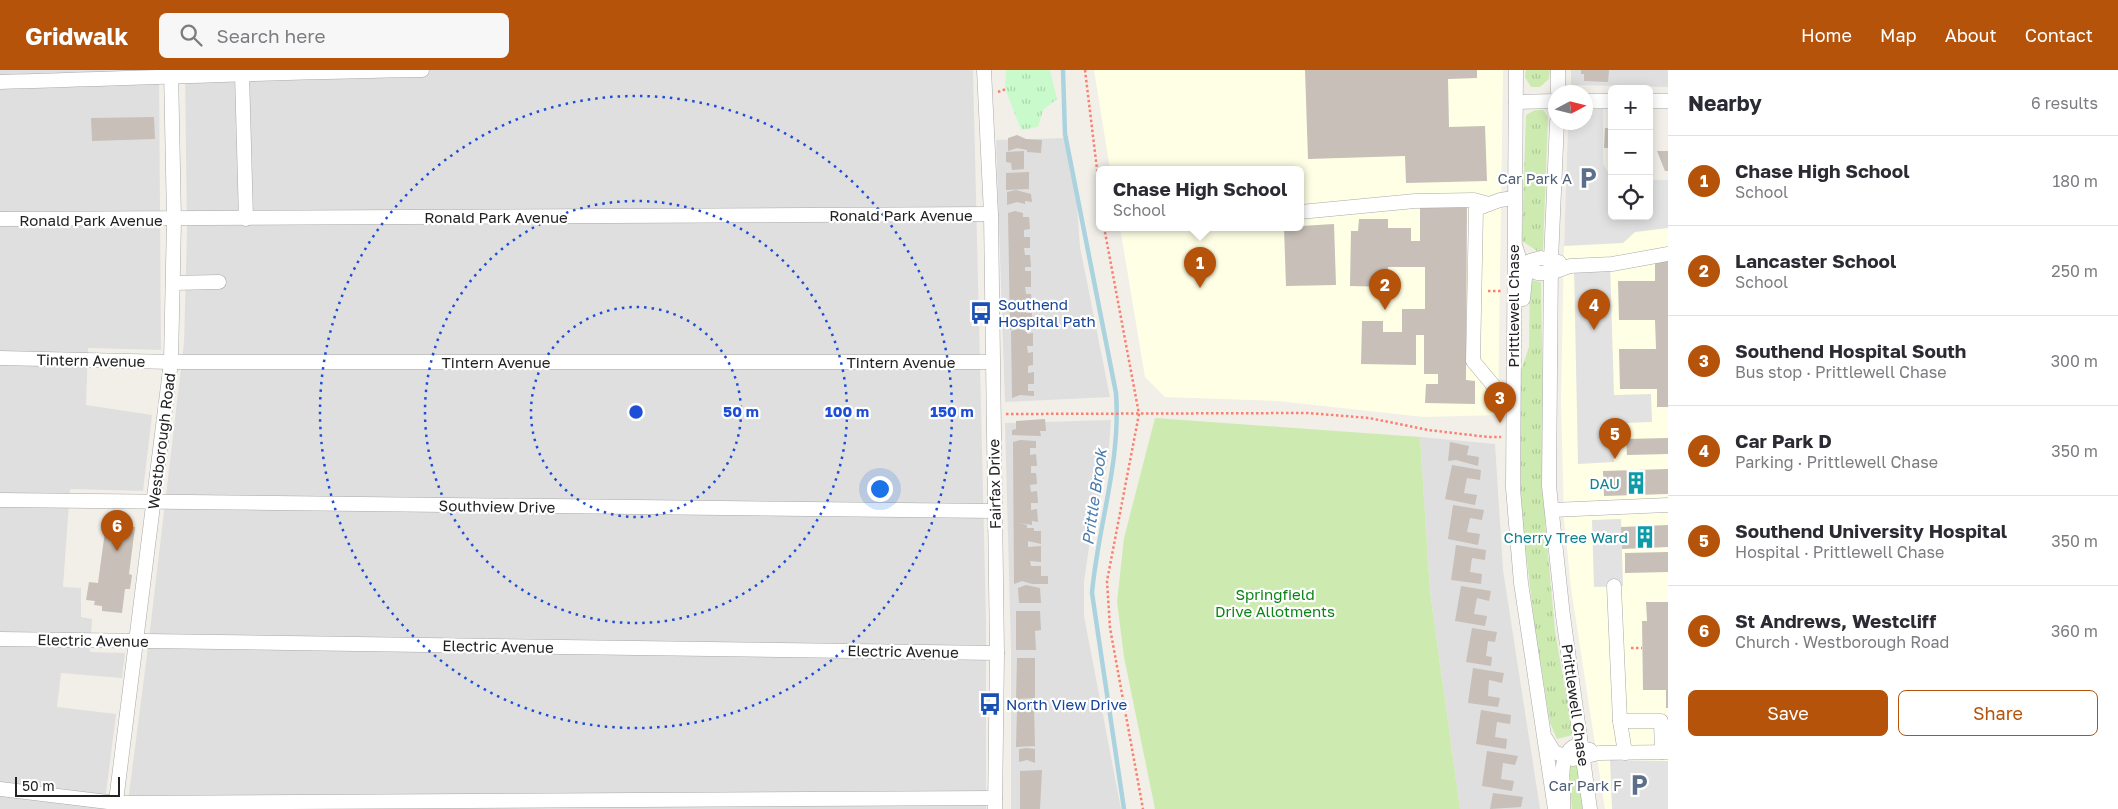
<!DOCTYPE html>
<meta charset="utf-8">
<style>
:root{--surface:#fff;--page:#f7f7f7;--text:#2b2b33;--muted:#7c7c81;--line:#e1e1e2;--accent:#b45309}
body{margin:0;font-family:"Golos Text",sans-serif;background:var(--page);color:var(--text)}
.controls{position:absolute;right:15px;top:15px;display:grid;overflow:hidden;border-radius:8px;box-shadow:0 2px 12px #0003}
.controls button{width:45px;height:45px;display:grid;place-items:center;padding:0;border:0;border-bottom:1px solid var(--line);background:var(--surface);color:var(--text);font:25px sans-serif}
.compass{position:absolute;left:1548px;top:15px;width:45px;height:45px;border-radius:50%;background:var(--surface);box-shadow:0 2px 12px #0003;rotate:83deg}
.scale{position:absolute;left:15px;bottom:12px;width:105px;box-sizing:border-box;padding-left:5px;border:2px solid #222;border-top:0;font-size:14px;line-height:18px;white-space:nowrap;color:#222;-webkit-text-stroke:4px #fff;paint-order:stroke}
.you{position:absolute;left:879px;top:418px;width:18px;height:18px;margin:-12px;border:4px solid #fff;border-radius:50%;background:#1a73e8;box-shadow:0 0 0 8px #1a73e833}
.badge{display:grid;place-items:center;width:32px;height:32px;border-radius:50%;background:var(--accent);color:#fff;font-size:16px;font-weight:700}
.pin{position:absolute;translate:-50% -41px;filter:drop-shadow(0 1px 2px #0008)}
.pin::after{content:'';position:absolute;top:26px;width:18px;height:15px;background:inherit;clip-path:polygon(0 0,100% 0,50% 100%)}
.popup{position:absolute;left:1096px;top:96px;width:208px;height:65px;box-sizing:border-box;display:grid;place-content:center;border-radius:8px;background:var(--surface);filter:drop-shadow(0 1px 4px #0005);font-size:16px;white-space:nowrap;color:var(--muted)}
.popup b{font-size:19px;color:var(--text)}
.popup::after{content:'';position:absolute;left:50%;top:100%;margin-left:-10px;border:10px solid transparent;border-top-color:var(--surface)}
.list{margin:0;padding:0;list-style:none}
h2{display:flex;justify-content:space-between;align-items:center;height:65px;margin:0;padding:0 20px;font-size:21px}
h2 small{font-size:16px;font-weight:400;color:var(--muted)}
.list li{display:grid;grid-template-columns:32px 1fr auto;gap:15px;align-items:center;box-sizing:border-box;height:90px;padding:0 20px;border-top:1px solid var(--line)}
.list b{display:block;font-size:19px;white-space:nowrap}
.list p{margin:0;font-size:16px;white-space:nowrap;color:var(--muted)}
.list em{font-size:16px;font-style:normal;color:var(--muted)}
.actions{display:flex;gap:10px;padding:15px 20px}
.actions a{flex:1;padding:11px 0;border:1px solid var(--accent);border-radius:8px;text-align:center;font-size:18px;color:var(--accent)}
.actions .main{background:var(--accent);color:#fff}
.icon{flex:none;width:28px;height:28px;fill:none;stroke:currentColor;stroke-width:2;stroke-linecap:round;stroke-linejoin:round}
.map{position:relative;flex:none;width:1668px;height:739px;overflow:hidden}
header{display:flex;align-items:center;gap:30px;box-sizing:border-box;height:70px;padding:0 25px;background:var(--accent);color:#fff}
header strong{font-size:24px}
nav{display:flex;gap:28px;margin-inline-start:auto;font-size:18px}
.search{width:350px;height:45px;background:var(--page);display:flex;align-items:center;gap:12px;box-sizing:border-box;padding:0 18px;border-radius:8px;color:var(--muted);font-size:19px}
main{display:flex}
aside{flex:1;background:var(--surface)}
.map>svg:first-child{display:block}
.residential{fill:#e0dfdf}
.education{fill:#ffffe5}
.grass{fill:url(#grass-tufts)}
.park{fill:url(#park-tufts)}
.garden{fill:#cdebb0}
.parking{fill:#e2e2e2}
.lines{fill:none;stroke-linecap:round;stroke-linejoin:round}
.stream{stroke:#aad3df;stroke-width:4.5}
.building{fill:#c7bfb8}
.minor-casing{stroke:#a9a9a9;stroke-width:15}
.path{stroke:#fa8072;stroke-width:2.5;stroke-dasharray:2.5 2.5;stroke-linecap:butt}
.minor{stroke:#fff;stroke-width:14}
.ring{fill:none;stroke:#1d4ed8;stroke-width:2.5;stroke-dasharray:2.5 5}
.labels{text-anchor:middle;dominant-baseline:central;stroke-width:4.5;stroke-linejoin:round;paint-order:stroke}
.service-label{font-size:15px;fill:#4e5e75;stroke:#fff;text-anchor:end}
.street-label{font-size:15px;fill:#222;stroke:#fff}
.transit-label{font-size:15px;fill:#164399;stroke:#fff;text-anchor:start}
.culture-label{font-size:15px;fill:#0d838f;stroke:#fff;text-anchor:end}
.park-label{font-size:15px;fill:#0c8416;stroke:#fff}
.water-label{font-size:16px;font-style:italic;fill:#4a7aab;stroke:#fff}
.centre{fill:#1d4ed8;stroke:#fff;stroke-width:2.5}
.ring-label{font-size:15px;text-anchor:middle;font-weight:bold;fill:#1d4ed8;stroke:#fff;stroke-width:4.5;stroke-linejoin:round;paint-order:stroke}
</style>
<header>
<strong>Gridwalk</strong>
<div class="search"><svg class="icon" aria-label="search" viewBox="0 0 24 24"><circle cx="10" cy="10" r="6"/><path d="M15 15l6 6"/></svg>Search here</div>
<nav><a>Home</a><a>Map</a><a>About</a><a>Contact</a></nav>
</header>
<main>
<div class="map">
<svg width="1668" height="739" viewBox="0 0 1668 739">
<defs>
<pattern id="grass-tufts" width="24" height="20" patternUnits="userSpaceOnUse" patternTransform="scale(1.25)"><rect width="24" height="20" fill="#cdebb0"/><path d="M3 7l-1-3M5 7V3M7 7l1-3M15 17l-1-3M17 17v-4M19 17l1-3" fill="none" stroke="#b0c997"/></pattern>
<pattern id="park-tufts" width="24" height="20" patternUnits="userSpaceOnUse" patternTransform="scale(1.25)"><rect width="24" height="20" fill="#c8facc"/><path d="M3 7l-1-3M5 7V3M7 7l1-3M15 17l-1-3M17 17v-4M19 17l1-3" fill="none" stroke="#acd6af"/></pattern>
</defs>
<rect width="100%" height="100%" fill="#f2efe9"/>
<g class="residential">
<path d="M0 0H159L161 280 88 278 86 335 152 345 143 421 70 419 63 517 81 518V547L92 549 90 582 125 583 122 608 61 603 57 637 116 644 104 739H0Z"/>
<path d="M185 0H973L986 549V739H127L147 585 184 273 187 164Z"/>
<path d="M1571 0H1668V17L1571 15Z"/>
<path d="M1066 68 1075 108 1080 177 1110 327 1005 332 996 70Z"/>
<path d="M1111 350 1108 391 1090 470 1084 512V546L1121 739H1011V579L1005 353Z"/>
<path d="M1420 367 1495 374 1503 500 1540 739H1460L1430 521Z"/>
</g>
<g class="education">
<path d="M1094 0H1503L1498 345 1424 347 1277 331 1165 327 1145 307 1120 157H1300V99H1110Z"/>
<path d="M1586 39H1603V93L1612 109V146H1649V110H1668V739H1605L1571 518 1564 449 1561 330 1564 176 1568 53 1586 52Z"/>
</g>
<g class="grass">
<path d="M1526 0H1550L1549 9 1540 17H1531L1525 7Z"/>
<path d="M1535 40H1543L1548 47 1543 180 1537 181 1522 171 1526 45Z"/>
<path d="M1530 210 1541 212 1545 451 1555 561 1573 665 1557 669 1550 653 1534 552 1521 437 1520 303 1529 277Z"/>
<path d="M1568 695 1578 696 1584 739H1572Z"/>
</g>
<path class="park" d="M1006 0H1050L1057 29 1043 40 1038 57 1021 60 1005 18Z"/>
<path class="garden" d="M1155 348 1420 367 1430 521 1460 739H1155L1124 587 1117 532 1124 468Z"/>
<g class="parking">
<path d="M1586 39H1603V93L1612 109V146H1649V110H1668V158L1635 162 1623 173 1564 176 1568 53 1586 52Z"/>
<path d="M1610 194 1614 325 1651 324 1652 352 1623 353 1624 371 1614 372V392L1578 394 1574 196Z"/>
<path d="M1621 449 1623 516 1594 517 1592 450Z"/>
<path d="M1610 690 1668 691V739H1612Z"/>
</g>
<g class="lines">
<path class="stream" d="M1063 0 1065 64 1116 323C1121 393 1098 455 1092 523L1124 739"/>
</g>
<g class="building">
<path d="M1305 0H1477V8L1448 9 1449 57 1485 56 1487 111 1406 113 1405 86 1308 89Z"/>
<path d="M1581 0H1609L1608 12 1584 11V4H1581Z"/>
<path d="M154 47 155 69 92 71 91 48Z"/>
<path d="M1605 58H1612V78H1604Z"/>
<path d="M1017 65 1026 69 1042 70 1041 83 1027 82V80L1017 78 1008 81V68Z"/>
<path d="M1024 81V99L1012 100 1011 93 1006 92V82Z"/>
<path d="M1657 81H1668V101H1665Z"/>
<path d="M1029 102V119L1006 120V103Z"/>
<path d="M1016 120 1031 124 1032 132 1025 131V134L1017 132 1007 135V122Z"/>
<path d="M1420 133H1467L1466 310 1475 311V334L1425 333 1426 314H1438V304H1424V265H1416V295L1361 294 1362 251H1383V262H1402V239H1425V197H1388V217L1350 216 1351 161H1358L1359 149H1388V158H1411V171H1420Z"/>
<path d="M1015 141 1023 143V147H1029L1030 159 1024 160V167H1030V178H1024L1025 185H1030L1031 197H1025V201H1031V217H1025L1026 224H1031L1032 236H1026V243H1032V256H1027V259L1018 257 1010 260 1008 143Z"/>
<path d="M1334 154 1336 215 1286 216 1284 157Z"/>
<path d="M1655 191H1668V337H1657V319H1620L1619 279H1656L1655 250H1619L1618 211H1655Z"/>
<path d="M1019 259 1027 261V264L1033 263V276H1027L1028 283 1033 282V295L1028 296V303L1034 302V314H1028V321H1034V326L1020 325 1012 328 1011 261Z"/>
<path d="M1045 349 1046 361H1040L1041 366 1012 365V360L1016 359V351Z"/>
<path d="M1668 368V384L1627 385 1626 369Z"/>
<path d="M1020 370 1036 371V378H1030V385L1036 384 1037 396H1031V403H1036L1037 414 1030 415 1031 422 1037 421 1038 433H1031V440L1037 439 1038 452 1032 451V455L1019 453 1027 455V458H1034V461H1041V474L1028 471V477L1041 476V492L1030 491 1031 496H1041V506H1048V514H1032L1022 511 1014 514 1013 372Z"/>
<path d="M1450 372 1469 376 1467 385 1479 387 1478 396 1456 390 1448 391Z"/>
<path d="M1452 395 1481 400 1480 410 1467 408 1464 423 1477 425 1475 435 1445 429Z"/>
<path d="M1668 399V424L1604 426 1603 401Z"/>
<path d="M1453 435 1484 440 1482 450 1470 448 1467 462 1480 464 1478 475 1448 469Z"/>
<path d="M119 448 129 451 128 456 135 457 129 504 132 505 130 519H125L122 543 102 541V536L94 535 95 531 86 530 89 512 98 513 106 454 112 455 113 450H118Z"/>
<path d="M1668 455V477L1622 479 1621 457Z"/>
<path d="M1456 475 1486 480 1485 490 1472 488 1470 502 1482 504 1481 514 1451 510Z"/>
<path d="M1668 482V502L1625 503V483Z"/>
<path d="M1026 515 1040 518 1041 533H1019L1018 518Z"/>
<path d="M1461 516 1491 521 1489 531 1477 528 1474 544 1487 546 1485 556 1455 551Z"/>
<path d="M1646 532H1668V638H1666V620H1643L1642 551H1647Z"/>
<path d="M1016 541H1040L1041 560 1035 561 1036 580H1016Z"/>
<path d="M1472 558 1497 562 1495 572 1488 571 1486 586 1492 587 1491 596 1466 592Z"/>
<path d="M1017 588H1035V628L1016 629Z"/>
<path d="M1473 598 1504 603 1502 613 1489 610 1488 626 1500 628 1498 637 1468 633Z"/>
<path d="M1034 637 1035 676 1016 677 1017 638Z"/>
<path d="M1481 640 1511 645 1510 654 1497 652 1495 667 1507 669 1506 679 1476 674Z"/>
<path d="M1027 678 1035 679V693L1027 690 1019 692V679Z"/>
<path d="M1487 681 1518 686 1515 695 1503 693 1501 709 1514 711 1512 721 1482 716Z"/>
<path d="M1042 700 1040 739H1020V701Z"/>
<path d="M1493 723 1523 727 1521 737 1490 739Z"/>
</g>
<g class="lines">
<defs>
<g id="minor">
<path d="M984 0 991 144 997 583 995 739"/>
<path d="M1516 0 1513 418 1521 513 1555 739"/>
<path d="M242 3 246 149"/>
<path d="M0 12C141 8 281 2 422 0"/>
<path d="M1558 22V0"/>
<path d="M1586 31H1612"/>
<path d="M1649 31H1668"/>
<path d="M1516 32 1556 31"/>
<path d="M1557 52 1551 190 1549 416 1563 546 1590 739"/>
<path d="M1300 142 1415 131 1474 130 1489 134"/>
<path d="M0 149 991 144"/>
<path d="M1516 178 1520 191 1526 198 1537 203H1551L1570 196 1612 194 1668 184"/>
<path d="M173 213 219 212"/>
<path d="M1523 229 1526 198 1530 191 1541 188 1559 192"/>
<path d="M0 288 171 292H992"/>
<path d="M1513 326 1498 321 1473 291 1476 139 1500 130 1514 128"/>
<path d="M0 430 994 441"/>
<path d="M1552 440 1668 435"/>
<path d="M1614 516 1620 651 1625 683"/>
<path d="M0 569 997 583"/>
<path d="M1620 651H1661L1662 682"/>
<path d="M1546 669 1554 682 1573 689 1599 683 1668 682"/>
<path d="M0 719 116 733 995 728"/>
<path d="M115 739 171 292 174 150 171 0"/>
<path d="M1563 739C1565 720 1556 689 1573 677L1590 680"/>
</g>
</defs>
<use href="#minor" class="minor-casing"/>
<g class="path">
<path d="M1085 0 1100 124"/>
<path d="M998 22 1006 19"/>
<path d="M1104 157 1139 344 1107 511 1110 558 1143 739"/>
<path d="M1488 221H1502"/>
<path d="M1006 344 1308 343 1369 348 1428 360 1488 367H1501"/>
<path d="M1631 578H1642"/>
</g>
<use href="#minor" class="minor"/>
</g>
<g class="ring">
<circle cx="636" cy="342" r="105"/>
<circle cx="636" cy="342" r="211"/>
<circle cx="636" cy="342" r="316"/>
</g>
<defs>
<symbol id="parking-bare" viewBox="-9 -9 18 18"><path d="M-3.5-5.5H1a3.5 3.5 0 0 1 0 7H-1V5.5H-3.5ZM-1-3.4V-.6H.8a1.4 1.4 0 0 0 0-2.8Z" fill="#5c6f8a" stroke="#fff" stroke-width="2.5" paint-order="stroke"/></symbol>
<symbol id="bus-bare" viewBox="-9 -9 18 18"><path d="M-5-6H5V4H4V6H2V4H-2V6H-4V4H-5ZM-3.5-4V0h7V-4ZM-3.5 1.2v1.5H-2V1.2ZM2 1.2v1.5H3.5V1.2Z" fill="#1a4fb4" stroke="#fff" stroke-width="2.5" paint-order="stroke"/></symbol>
<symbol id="building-bare" viewBox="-9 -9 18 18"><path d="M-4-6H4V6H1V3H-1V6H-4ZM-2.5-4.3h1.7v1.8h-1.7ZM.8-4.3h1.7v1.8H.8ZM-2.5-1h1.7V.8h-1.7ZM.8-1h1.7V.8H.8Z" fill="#0f9aa8" stroke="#fff" stroke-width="2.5" paint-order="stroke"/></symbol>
</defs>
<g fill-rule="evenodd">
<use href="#parking-bare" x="1572" y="92" width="32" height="32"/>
<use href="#bus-bare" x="965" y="227" width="32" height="32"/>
<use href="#building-bare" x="1620" y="397" width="32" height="32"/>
<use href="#building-bare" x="1629" y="451" width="32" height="32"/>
<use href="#bus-bare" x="974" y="618" width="32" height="32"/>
<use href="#parking-bare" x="1623" y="699" width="32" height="32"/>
</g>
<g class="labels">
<g class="service-label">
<text x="1572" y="108">Car Park A</text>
<text x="1622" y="715">Car Park F</text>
</g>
<g class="street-label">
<text x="901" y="145">Ronald Park Avenue</text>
<text x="496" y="147">Ronald Park Avenue</text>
<text x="91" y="150">Ronald Park Avenue</text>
<text transform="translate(1513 236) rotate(-90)">Prittlewell Chase</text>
<text transform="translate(91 290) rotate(1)">Tintern Avenue</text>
<text x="496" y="292">Tintern Avenue</text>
<text x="901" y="292">Tintern Avenue</text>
<text transform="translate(161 371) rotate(-83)">Westborough Road</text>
<text transform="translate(994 414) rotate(-91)">Fairfax Drive</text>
<text transform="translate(497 436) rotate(1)">Southview Drive</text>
<text transform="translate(93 570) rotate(1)">Electric Avenue</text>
<text transform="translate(498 576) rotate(1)">Electric Avenue</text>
<text transform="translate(903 581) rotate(1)">Electric Avenue</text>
<text transform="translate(1576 635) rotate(82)">Prittlewell Chase</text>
</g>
<g class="transit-label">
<text x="998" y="234">Southend<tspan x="998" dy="17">Hospital Path</tspan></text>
<text x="1006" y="634">North View Drive</text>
</g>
<g class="culture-label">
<text x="1620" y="413">DAU</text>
<text x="1628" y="467">Cherry Tree Ward</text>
</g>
<g class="park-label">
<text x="1275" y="524">Springfield<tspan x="1275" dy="17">Drive Allotments</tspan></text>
</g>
<g class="water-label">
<text transform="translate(1094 427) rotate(-82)">Prittle Brook</text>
</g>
</g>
<circle cx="636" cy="342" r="8" class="centre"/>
<g class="ring-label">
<text x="741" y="347">50 m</text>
<text x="847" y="347">100 m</text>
<text x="952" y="347">150 m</text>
</g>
</svg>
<div class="controls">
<button>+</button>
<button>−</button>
<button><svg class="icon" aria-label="locate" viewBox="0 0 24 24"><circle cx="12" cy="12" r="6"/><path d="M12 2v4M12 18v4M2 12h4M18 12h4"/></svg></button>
</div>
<svg class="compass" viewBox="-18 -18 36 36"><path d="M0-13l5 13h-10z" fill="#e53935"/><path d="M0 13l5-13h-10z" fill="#7c7c81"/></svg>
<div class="scale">50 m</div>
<div class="you"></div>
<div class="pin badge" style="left:1200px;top:218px">1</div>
<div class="popup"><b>Chase High School</b>School</div>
<div class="pin badge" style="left:1385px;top:240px">2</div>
<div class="pin badge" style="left:1500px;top:353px">3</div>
<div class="pin badge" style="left:1594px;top:260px">4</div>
<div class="pin badge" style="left:1615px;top:389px">5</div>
<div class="pin badge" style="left:117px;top:481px">6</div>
</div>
<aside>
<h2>Nearby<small>6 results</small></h2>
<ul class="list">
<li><span class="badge">1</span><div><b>Chase High School</b><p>School</p></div><em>180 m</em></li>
<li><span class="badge">2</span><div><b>Lancaster School</b><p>School</p></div><em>250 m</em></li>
<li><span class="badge">3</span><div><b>Southend Hospital South</b><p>Bus stop · Prittlewell Chase</p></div><em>300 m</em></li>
<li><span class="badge">4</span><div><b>Car Park D</b><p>Parking · Prittlewell Chase</p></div><em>350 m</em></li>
<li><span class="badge">5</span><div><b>Southend University Hospital</b><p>Hospital · Prittlewell Chase</p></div><em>350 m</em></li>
<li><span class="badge">6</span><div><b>St Andrews, Westcliff</b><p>Church · Westborough Road</p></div><em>360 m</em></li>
</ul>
<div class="actions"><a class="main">Save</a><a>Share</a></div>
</aside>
</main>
